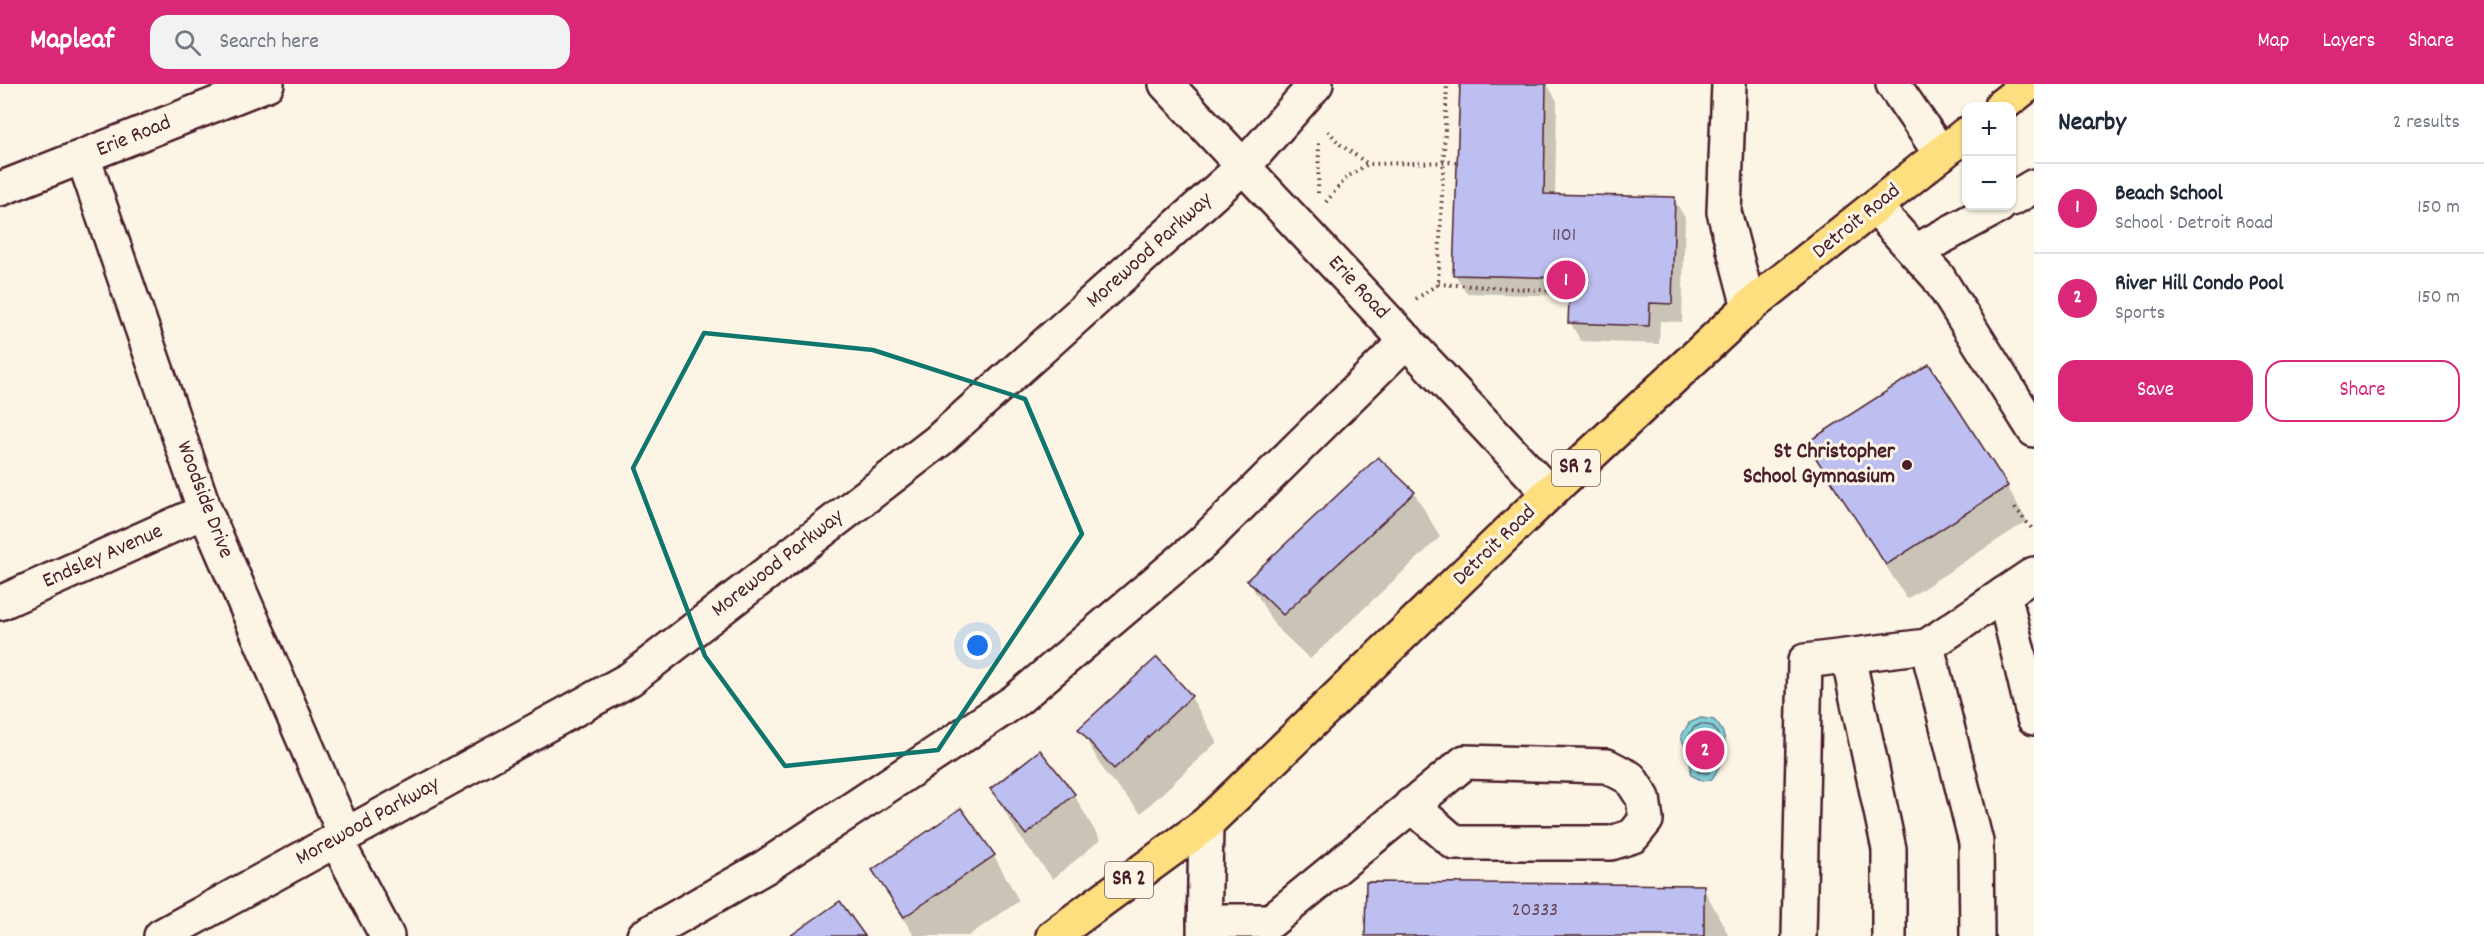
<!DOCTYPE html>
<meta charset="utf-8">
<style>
:root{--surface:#fff;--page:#f2f2f3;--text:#1f2937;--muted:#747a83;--line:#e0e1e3;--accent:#db2777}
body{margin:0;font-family:Dekko,sans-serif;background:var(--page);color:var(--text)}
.controls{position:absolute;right:18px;top:18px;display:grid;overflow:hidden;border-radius:12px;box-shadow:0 2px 4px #0004}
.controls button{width:54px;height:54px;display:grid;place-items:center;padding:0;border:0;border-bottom:2px solid var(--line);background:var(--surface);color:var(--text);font:30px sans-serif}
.you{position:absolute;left:978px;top:562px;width:21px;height:21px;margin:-15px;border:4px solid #fff;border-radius:50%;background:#1a73e8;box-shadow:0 0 0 9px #1a73e833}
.badge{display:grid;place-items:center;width:39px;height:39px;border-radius:50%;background:var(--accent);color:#fff;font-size:20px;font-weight:700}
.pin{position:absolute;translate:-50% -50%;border:3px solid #fff;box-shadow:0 2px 6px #0006}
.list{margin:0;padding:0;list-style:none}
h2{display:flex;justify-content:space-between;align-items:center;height:78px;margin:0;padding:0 24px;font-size:26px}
h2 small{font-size:20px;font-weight:400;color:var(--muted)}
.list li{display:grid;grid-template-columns:39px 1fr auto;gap:18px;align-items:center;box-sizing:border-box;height:90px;padding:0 24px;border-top:2px solid var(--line)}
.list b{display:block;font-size:22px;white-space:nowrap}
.list p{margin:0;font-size:20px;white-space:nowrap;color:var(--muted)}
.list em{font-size:20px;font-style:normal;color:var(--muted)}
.actions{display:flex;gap:12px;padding:18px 24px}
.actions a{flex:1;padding:14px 0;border:2px solid var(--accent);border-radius:18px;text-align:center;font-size:21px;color:var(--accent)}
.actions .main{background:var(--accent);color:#fff}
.icon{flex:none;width:33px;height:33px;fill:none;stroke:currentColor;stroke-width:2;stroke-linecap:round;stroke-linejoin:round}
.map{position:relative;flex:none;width:2034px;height:852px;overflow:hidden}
header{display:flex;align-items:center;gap:36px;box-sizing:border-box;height:84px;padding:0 30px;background:var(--accent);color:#fff}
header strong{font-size:28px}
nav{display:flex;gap:33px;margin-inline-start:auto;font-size:21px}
.search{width:420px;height:54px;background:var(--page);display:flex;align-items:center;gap:15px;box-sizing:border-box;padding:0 21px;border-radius:18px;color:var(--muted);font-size:22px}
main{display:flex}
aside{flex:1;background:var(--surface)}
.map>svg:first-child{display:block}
.water{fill:#81d2da;stroke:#6b8a94;stroke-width:1.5}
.shadow{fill:#0003}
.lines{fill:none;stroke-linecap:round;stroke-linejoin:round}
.shore{stroke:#606771;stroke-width:1.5}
.building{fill:#bebff1;stroke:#4a1f2b;stroke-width:1.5}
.minor-casing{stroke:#4a1f2b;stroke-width:38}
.major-casing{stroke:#4a1f2b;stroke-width:38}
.path{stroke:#4a1f2b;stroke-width:4;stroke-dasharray:1.5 4.5;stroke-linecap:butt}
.minor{stroke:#fcf5e5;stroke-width:33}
.major{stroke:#fddf80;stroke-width:33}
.marked{fill:none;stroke:#0f766e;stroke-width:4.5;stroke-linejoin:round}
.poi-dot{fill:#4a1f2b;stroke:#fcf5e5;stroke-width:2}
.labels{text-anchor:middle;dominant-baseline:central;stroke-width:6;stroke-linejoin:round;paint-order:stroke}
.number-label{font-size:20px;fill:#67475c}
.shield{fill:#fcf5e5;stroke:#7f5f63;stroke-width:1.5}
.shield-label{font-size:21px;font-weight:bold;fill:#4a1f2b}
.street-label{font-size:22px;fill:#4a1f2b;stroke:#fcf5e5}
.poi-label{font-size:22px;font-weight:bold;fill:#4a1f2b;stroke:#fcf5e5;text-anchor:end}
</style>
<header>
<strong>Mapleaf</strong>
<div class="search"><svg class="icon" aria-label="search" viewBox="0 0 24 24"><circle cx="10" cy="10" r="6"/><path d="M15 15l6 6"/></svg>Search here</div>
<nav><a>Map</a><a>Layers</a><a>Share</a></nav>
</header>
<main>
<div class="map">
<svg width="2034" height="852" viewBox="0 0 2034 852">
<rect width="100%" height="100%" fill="#fcf5e5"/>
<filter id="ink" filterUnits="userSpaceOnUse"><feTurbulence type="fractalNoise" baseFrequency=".0167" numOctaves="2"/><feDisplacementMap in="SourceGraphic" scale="12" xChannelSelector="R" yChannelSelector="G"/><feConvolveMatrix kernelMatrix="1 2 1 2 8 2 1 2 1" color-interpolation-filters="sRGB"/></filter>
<g filter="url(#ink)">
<path class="water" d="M1701 634 1714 636C1733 655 1725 675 1712 695L1703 697 1691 691 1690 675 1681 653 1689 639Z"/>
<g class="shadow">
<path d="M1461 0H1547L1557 17 1555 111 1674 115 1685 134 1682 238 1660 237 1659 260 1581 257 1570 238 1571 212 1466 209 1455 190Z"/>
<path d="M1808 360 2007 402 2027 437 1907 515Z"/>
<path d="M1414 408 1440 453 1310 575 1275 542 1249 497Z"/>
<path d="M1157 575 1191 613 1217 658 1141 729 1106 690 1080 645Z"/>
<path d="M1040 668 1074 711 1100 756 1053 795 1018 750 992 705Z"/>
<path d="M994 772 1019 817 968 852H914L874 787Z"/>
<path d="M1703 803 1729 852H1367Z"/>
</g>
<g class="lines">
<g class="shore">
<path d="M1701 640 1712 642C1726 657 1718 675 1708 689L1698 688 1696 674 1688 654 1693 644Z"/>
<path d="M1702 648 1708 649C1713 657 1714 668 1707 675L1696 656Z"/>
</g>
</g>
<g class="building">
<path d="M1460 0H1546L1544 110 1675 113 1672 220 1650 219 1649 242 1568 239 1570 194 1453 191Z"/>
<path d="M1929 280 2008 402 1886 481 1806 359Z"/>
<path d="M1378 373 1415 408 1283 531 1247 496Z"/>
<path d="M1157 573 1192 612 1114 685 1078 645Z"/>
<path d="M1040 666 1075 710 1026 751 990 705Z"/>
<path d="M961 724 995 771 904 833 872 786Z"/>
<path d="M1366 798 1704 801V852H1365Z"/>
<path d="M840 817 865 852H790Z"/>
</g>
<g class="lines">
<defs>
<g id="minor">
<path d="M1166 0 1549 409"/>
<path d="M1729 0 1724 128 1749 223"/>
<path d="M1893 0 1941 70"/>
<path d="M83 73 205 427 345 751"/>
<path d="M0 105 267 0"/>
<path d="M2012 115 2034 102"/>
<path d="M1875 123 1938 193 2034 346"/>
<path d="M1916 167 1999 122"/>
<path d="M2004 510 2034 634"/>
<path d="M0 519 205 427"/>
<path d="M1927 562 1976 758 1977 852"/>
<path d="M1848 572 1889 765V852"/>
<path d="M336 756 387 852"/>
<path d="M1204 837H1271L1465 678 1607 682 1630 694 1643 714 1646 736 1633 752 1611 759H1455L1411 721"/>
<path d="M161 852 630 595 938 357 1244 82 1316 0"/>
<path d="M644 852 765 783 1015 617 1202 459 1407 256"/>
<path d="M1204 852 1206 740"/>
<path d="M1799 852 1805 577 1927 562 2034 490"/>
</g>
<g id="major">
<path d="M2001 22 2029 0"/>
<path d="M1053 852 1206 740 1549 409 1749 223 1966 50"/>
</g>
</defs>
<use href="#minor" class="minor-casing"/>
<use href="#major" class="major-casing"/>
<g class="path">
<path d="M1328 47 1341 61 1368 80"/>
<path d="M1318 109 1319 57"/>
<path d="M1326 118 1347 93 1368 80 1457 78"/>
<path d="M1561 199H1570"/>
<path d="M1438 200 1560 207 1561 194"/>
<path d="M1416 215 1438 200 1447 0"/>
<path d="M2015 424 2034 447"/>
</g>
<use href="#minor" class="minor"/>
<use href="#major" class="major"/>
</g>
</g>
<path class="marked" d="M704 249 873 266 1025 315 1082 450 938 666 785 682 705 572 633 384Z"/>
<circle class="poi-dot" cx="1907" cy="381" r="6"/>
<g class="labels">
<g class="number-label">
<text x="1564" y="152">1101</text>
<text x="1535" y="827">20333</text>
</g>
<g class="shield">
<rect x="1552" y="366" width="48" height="36" rx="4.5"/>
<rect x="1105" y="778" width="48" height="36" rx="4.5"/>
</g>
<g class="shield-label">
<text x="1576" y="384">SR 2</text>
<text x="1129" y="796">SR 2</text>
</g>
<g class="street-label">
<text transform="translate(134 53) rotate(-22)">Erie Road</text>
<text transform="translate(1857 138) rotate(-39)">Detroit Road</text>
<text transform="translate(1150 167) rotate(-42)">Morewood Parkway</text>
<text transform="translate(1358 204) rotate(47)">Erie Road</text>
<text transform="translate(204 416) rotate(69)">Woodside Drive</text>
<text transform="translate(1495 462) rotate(-44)">Detroit Road</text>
<text transform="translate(103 473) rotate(-24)">Endsley Avenue</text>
<text transform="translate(778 480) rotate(-38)">Morewood Parkway</text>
<text transform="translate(368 738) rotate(-29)">Morewood Parkway</text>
</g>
<g class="poi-label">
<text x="1895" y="368">St Christopher<tspan x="1895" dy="25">School Gymnasium</tspan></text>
</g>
</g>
</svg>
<div class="controls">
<button>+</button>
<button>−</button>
</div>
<div class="you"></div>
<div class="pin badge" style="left:1566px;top:196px">1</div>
<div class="pin badge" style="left:1705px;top:666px">2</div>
</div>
<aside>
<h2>Nearby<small>2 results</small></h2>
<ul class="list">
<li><span class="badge">1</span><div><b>Beach School</b><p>School · Detroit Road</p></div><em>150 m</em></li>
<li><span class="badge">2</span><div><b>River Hill Condo Pool</b><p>Sports</p></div><em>150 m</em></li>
</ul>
<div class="actions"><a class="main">Save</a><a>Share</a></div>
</aside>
</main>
